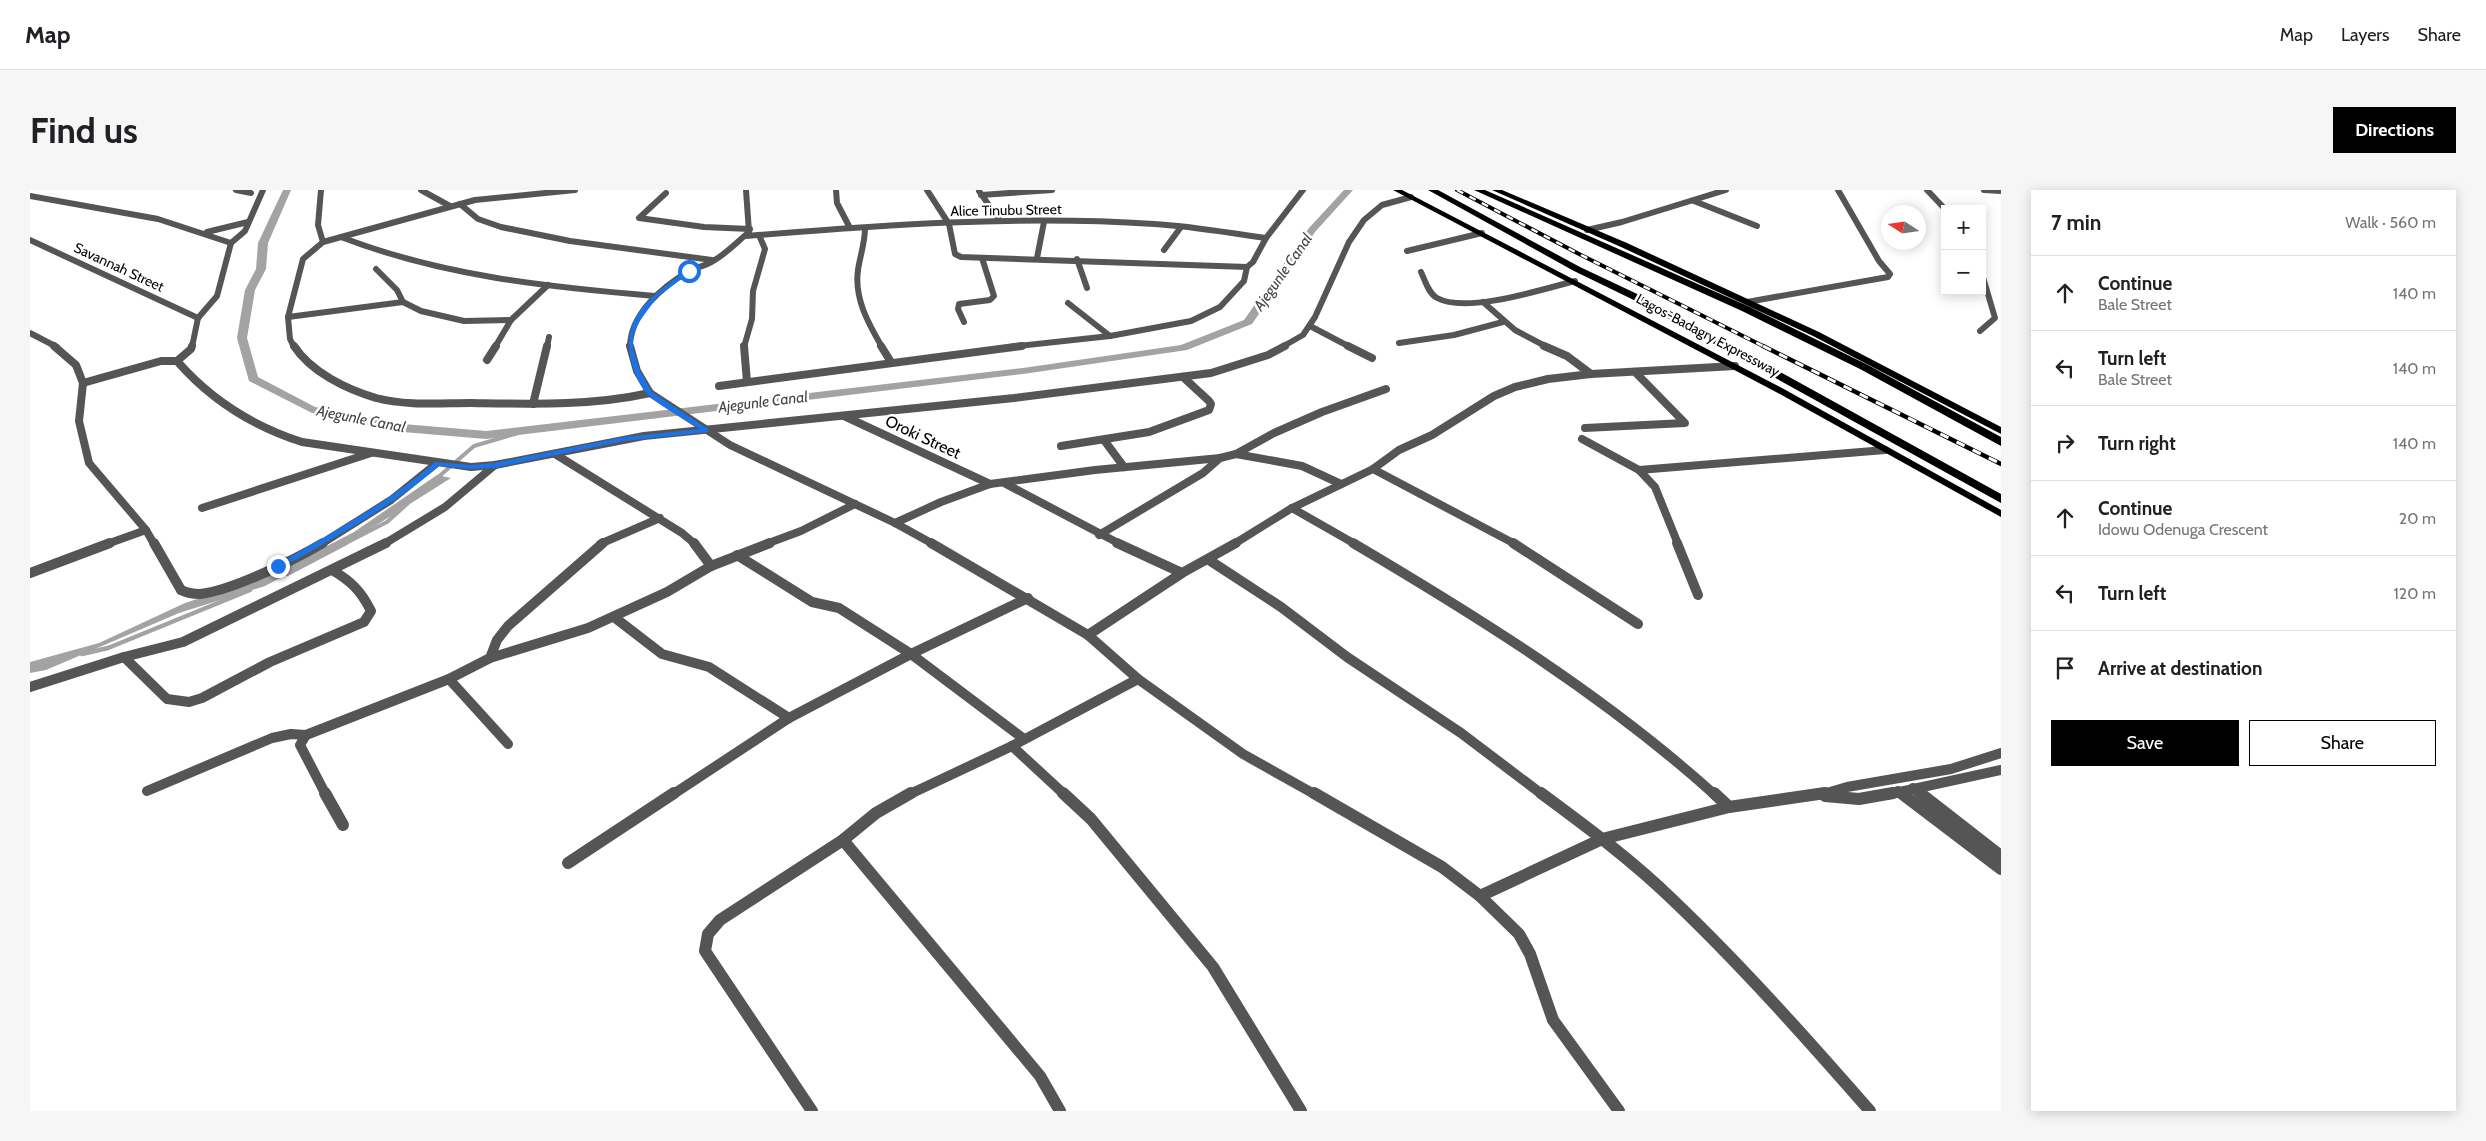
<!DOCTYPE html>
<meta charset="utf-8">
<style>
:root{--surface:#fff;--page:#f6f6f6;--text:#202124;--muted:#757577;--line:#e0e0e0;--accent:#000}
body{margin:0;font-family:Cabin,sans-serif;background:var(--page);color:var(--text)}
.controls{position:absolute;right:15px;top:15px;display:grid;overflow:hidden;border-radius:0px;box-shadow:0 2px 12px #0003}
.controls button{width:45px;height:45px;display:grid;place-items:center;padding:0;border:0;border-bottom:1px solid var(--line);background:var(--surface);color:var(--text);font:25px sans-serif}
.compass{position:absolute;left:1851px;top:15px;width:45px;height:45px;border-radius:50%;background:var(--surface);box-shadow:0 2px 12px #0003;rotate:282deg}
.stop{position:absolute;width:15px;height:15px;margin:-11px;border:4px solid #1a73e8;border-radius:50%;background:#fff}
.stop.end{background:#1a73e8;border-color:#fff;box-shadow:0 1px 5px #0008}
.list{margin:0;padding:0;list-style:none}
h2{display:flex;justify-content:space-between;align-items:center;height:65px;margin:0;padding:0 20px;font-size:21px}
h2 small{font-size:16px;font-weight:400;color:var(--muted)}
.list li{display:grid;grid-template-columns:32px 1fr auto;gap:15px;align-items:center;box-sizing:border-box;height:75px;padding:0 20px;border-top:1px solid var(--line)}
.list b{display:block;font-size:19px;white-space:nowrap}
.list p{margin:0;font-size:16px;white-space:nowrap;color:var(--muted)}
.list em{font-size:16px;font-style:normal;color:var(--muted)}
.actions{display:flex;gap:10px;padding:15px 20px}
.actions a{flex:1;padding:11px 0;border:1px solid var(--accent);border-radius:0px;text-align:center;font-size:18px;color:var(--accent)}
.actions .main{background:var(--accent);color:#fff}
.icon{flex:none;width:28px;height:28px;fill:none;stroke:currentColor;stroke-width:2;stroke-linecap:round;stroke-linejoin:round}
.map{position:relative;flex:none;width:1971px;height:921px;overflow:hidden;border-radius:0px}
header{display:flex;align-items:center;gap:30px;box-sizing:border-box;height:70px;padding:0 25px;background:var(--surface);border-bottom:1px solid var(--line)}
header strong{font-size:24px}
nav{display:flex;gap:28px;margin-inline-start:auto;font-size:18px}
.intro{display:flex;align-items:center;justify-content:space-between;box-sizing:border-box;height:120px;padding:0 30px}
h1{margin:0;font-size:35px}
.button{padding:12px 22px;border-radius:0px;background:var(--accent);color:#fff;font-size:18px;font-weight:700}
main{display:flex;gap:30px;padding:0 30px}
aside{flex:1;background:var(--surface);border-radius:0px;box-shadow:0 2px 12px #0003}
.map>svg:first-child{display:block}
.water{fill:#a3a3a3}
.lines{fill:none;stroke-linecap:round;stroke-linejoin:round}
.stream-far1{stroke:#a3a3a3;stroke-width:4}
.stream{stroke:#a3a3a3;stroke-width:4.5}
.canal{fill:#a3a3a3;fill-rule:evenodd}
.minor-far3{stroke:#555;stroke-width:6}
.minor-far2{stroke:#555;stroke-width:8}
.minor-far1{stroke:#555;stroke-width:10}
.minor{stroke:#555;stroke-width:12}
.tertiary-far2{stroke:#555;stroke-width:6}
.tertiary-far1{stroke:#555;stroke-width:8}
.tertiary{stroke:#555;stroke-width:10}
.primary{fill:#000;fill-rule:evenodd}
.motorway{fill:#000;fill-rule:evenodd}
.rail-far1-casing{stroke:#000;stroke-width:4}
.rail-casing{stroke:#000;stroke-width:4.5}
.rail-far1{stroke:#fff;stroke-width:2.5;stroke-dasharray:7;stroke-linecap:butt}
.rail{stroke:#fff;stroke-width:3;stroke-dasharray:9;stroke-linecap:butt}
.route{fill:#1a73e8}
.labels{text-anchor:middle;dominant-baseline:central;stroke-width:5;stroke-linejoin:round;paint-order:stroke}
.far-street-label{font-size:14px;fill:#000;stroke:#fff}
.far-water-label{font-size:15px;font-style:italic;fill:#444;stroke:#fff}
.street-label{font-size:16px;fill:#000;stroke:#fff}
</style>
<header>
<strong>Map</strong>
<nav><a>Map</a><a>Layers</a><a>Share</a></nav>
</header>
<div class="intro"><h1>Find us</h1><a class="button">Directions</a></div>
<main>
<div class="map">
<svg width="1971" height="921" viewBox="0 0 1971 921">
<rect width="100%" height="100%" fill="#fff"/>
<path class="water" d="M407 285 421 288 334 343 235 396 149 423 16 480 0 483V472L69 453 155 413 243 384 324 342Z"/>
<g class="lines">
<g class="stream-far1">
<path d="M406 289 444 256 495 241"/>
<path d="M314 354 357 332 377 314"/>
</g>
<g class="stream">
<path d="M257 384 316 353"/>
<path d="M52 464 78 458 220 400"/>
</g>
<path class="canal" d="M253 0H261L238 53 236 79 225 100 217 148 228 187 285 217 373 234 456 241 993 178 1151 155 1214 130 1279 38 1314 0H1323L1285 42 1222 134 1157 160 993 184 456 249 373 242 282 223 219 191 207 148 215 100 226 79 228 53Z"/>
<g class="minor-far3">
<path d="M206 0 221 3"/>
<path d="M291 0 288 35 293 52"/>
<path d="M391 0 420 16"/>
<path d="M806 0 807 13 820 38"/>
<path d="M897 0 919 34 925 64 931 67 1217 77"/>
<path d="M1897 0 1915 19"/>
<path d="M1954 0 1971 1"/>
<path d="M949 1 970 31"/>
<path d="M636 3 609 28 674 37 720 39"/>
<path d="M951 5 1022 0"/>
<path d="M0 6 128 29 201 53"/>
<path d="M1664 11 1727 36"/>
<path d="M430 14 448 29 471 37 540 51 682 70"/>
<path d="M835 38C835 53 830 66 828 80 824 108 838 133 852 157"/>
<path d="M1557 40 1592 32 1696 0"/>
<path d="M177 42 218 32"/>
<path d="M716 46C852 35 987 25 1124 34 1161 36 1199 43 1236 48"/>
<path d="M311 47C412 86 517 97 625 106"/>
<path d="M0 50 168 128"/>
<path d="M1134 60 1151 37"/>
<path d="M1377 61 1452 43"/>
<path d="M1007 68 1014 32"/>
<path d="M1047 69 1057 98"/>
<path d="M346 79 367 100 373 112 391 121 434 131 481 130"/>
<path d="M1391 82C1395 90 1398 103 1407 108 1437 124 1513 99 1545 91"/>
<path d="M1453 112 1485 140 1517 157"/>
<path d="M1717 112 1858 87 1860 84 1849 71 1808 0"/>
<path d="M1038 113 1080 146"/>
<path d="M258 127 373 112"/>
<path d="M168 128 187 106 201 53 215 41 233 0"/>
<path d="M934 132 928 119 929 114 960 110 964 106 952 68"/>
<path d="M1280 136 1320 157"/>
<path d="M1950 141 1965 128 1952 84"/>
<path d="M0 143 27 157"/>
<path d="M1369 153 1424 145 1473 132"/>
<path d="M162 157 168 128"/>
<path d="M264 157 260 149 258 127 273 69 293 52 445 10 545 0"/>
<path d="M465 157 481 130 518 95"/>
<path d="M517 157 519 147"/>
<path d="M600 157C600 124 632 97 659 81 666 77 676 76 683 71 696 64 708 51 719 42L716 0"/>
<path d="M714 157 722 129 723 101 735 59 729 45"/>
<path d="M980 157 1080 146 1161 131 1190 117 1214 91 1217 77 1223 72 1236 48 1273 0"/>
</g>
<g class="minor-far2">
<path d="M24 156 46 175 53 193 49 231 59 273 116 340 124 354"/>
<path d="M264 156C281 182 316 199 346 208 376 216 411 213 441 213 502 214 561 216 620 203"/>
<path d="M600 156 607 181 620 203 700 255 865 333 903 354"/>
<path d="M714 156 717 192"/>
<path d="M851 156 861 172"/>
<path d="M1318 156 1342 168"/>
<path d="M1514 156 1537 166 1561 184"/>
<path d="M457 170 466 156"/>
<path d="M147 171 161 159 162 156"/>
<path d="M689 196 992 156"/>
<path d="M503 214 517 156"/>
<path d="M814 226 960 294"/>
<path d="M1555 238 1655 233 1605 182"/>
<path d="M1552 249 1609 280 1625 297 1648 354"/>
<path d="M1074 250 1094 277"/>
<path d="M1031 256 1119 242 1179 220 1181 214 1179 211 1153 187"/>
<path d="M525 264 652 343 665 354"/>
<path d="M1206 264 1272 276 1311 294"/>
<path d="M1343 279 1485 354"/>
<path d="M1609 280 1855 260"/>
<path d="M974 293 1090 354"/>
<path d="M172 318 341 263"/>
<path d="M1262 318 1325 354"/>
<path d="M865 333 911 312 960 294 1065 280 1190 268"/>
<path d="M1069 345 1173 283 1190 268 1206 264 1244 243 1292 222 1356 199"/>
<path d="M77 354 116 340"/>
<path d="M354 354 415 317 465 275"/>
<path d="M570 354 630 328"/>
<path d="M736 354 771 341 825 314"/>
<path d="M1204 354 1262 318 1343 279 1369 260 1402 245 1464 206 1485 197 1518 189 1561 184 1705 176"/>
</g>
<g class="minor-far1">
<path d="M124 353 151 400"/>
<path d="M664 353 681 376"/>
<path d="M901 353 1058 445 1108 489 1213 564 1286 605"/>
<path d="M1087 353 1152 383"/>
<path d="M1323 353C1450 428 1575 506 1685 605"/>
<path d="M1483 353 1608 434"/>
<path d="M1647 353 1668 405"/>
<path d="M707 365 782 412 809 418 881 464 994 549"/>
<path d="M1179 370 1251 417 1317 467 1431 543 1513 605"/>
<path d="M0 383 80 353"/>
<path d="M584 427 632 464 679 477 759 528"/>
<path d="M1058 445 1152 383 1206 353"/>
<path d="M94 467 137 509 159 512 172 508 240 472 334 432 341 421C331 401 321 391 302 380"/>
<path d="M460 468 467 450 478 436 573 353"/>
<path d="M419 489 478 554"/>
<path d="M0 497 94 467 153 452 356 353"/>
<path d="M982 556 1035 605"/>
<path d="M1883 598 1892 605"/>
<path d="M117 601 242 548 261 544 276 545"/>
<path d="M1868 601 1873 605"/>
<path d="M296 605 270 555 276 545 419 489 460 468 558 438 637 402 681 376 740 353"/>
<path d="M642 605 759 528 881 464 998 408"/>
<path d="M878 605 982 556 1108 489"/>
<path d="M1790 605 1817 597 1921 579 1971 563"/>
<path d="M1856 605 1971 580"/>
</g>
<g class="minor">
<path d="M295 603 313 635"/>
<path d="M1033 603 1061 629 1183 777 1271 921"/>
<path d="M1284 603 1412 677 1450 706 1572 649 1699 617 1795 603"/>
<path d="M1511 603C1557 637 1603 671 1644 711 1713 777 1777 849 1840 921"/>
<path d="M1684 603 1699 617"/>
<path d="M1871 603 1971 679"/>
<path d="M1890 603 1971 666"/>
<path d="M1795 606 1829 609 1863 603"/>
<path d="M813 650 1010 886 1030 921"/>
<path d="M538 673 644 603"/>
<path d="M1450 706 1489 744 1500 764 1523 830 1589 921"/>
<path d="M782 921 675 761 678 744 690 730 813 650 846 623 881 603"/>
</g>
<path class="tertiary-far2" d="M1252 157 1273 145 1285 127 1319 52 1334 30 1352 15 1381 7"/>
<g class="tertiary-far1">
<path d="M53 193 131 171H147C181 210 222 236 272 252L441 277 465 275 614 246 984 208 1181 183 1238 165 1255 156"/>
<path d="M291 354 361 310 407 273"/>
</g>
<path class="tertiary" d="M151 400C157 403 163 404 170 404 201 401 266 369 293 353"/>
<g class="primary">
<path d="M1363 0H1372L1752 198 1971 320V327L1746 202Z"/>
<path d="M1462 0H1472L1597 53 1789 142 1971 237V244L1783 146 1591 57Z"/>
</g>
<g class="motorway">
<path d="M1398 0H1408L1550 77 1620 110 1971 304V313L1612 114 1544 81Z"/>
<path d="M1444 0H1455L1720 117 1838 175 1971 247V256L1830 179 1712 121Z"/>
</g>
<defs>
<path id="rail-far1" d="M1427 0 1551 65 1735 157"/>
<path id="rail" d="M1733 156 1971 274"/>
</defs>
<use href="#rail-far1" class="rail-far1-casing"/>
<use href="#rail" class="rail-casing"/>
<use href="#rail-far1" class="rail-far1"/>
<use href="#rail" class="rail"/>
</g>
<path class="route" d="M657 80 662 81 627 107 609 132 603 145V158L610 181 622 202 678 239V242L594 251 464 278 441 279 409 276C361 317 306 347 251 378H246V375C301 343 357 314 405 272L441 275 464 273 594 247 670 239C653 228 633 218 618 205 611 198 605 184 602 174 588 128 624 104 657 80Z"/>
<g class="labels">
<g class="far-street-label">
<text transform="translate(976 20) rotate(-1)">Alice Tinubu Street</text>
<text transform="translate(89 77) rotate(25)">Savannah Street</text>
<text transform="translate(1678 145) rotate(28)">Lagos-Badagry Expressway</text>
</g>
<g class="far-water-label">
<text transform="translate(1253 82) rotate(-55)">Ajegunle Canal</text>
<text transform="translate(733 212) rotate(-7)">Ajegunle Canal</text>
<text transform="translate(331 229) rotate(11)">Ajegunle Canal</text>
</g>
<g class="street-label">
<text transform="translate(893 247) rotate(25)">Oroki Street</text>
</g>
</g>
</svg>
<div class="controls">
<button>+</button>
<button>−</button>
</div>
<svg class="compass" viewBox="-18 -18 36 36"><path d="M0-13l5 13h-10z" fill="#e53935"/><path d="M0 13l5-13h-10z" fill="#757577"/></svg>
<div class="stop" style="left:659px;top:81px"></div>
<div class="stop end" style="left:248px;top:376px"></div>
</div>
<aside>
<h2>7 min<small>Walk · 560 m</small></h2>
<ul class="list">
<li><svg class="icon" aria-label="ahead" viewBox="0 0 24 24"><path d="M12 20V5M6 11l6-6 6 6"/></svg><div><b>Continue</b><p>Bale Street</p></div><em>140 m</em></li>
<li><svg class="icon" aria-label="left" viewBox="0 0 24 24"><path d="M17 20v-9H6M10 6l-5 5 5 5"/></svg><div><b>Turn left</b><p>Bale Street</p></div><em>140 m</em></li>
<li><svg class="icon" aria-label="right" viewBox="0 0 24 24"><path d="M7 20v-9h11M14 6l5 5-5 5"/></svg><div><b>Turn right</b></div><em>140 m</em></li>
<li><svg class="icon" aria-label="ahead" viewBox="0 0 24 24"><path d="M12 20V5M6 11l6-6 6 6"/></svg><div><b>Continue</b><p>Idowu Odenuga Crescent</p></div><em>20 m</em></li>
<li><svg class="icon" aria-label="left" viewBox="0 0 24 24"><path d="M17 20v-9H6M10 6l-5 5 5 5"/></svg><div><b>Turn left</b></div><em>120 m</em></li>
<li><svg class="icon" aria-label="arrive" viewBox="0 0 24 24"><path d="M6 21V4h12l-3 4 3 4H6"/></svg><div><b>Arrive at destination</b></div></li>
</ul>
<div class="actions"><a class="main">Save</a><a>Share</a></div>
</aside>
</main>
